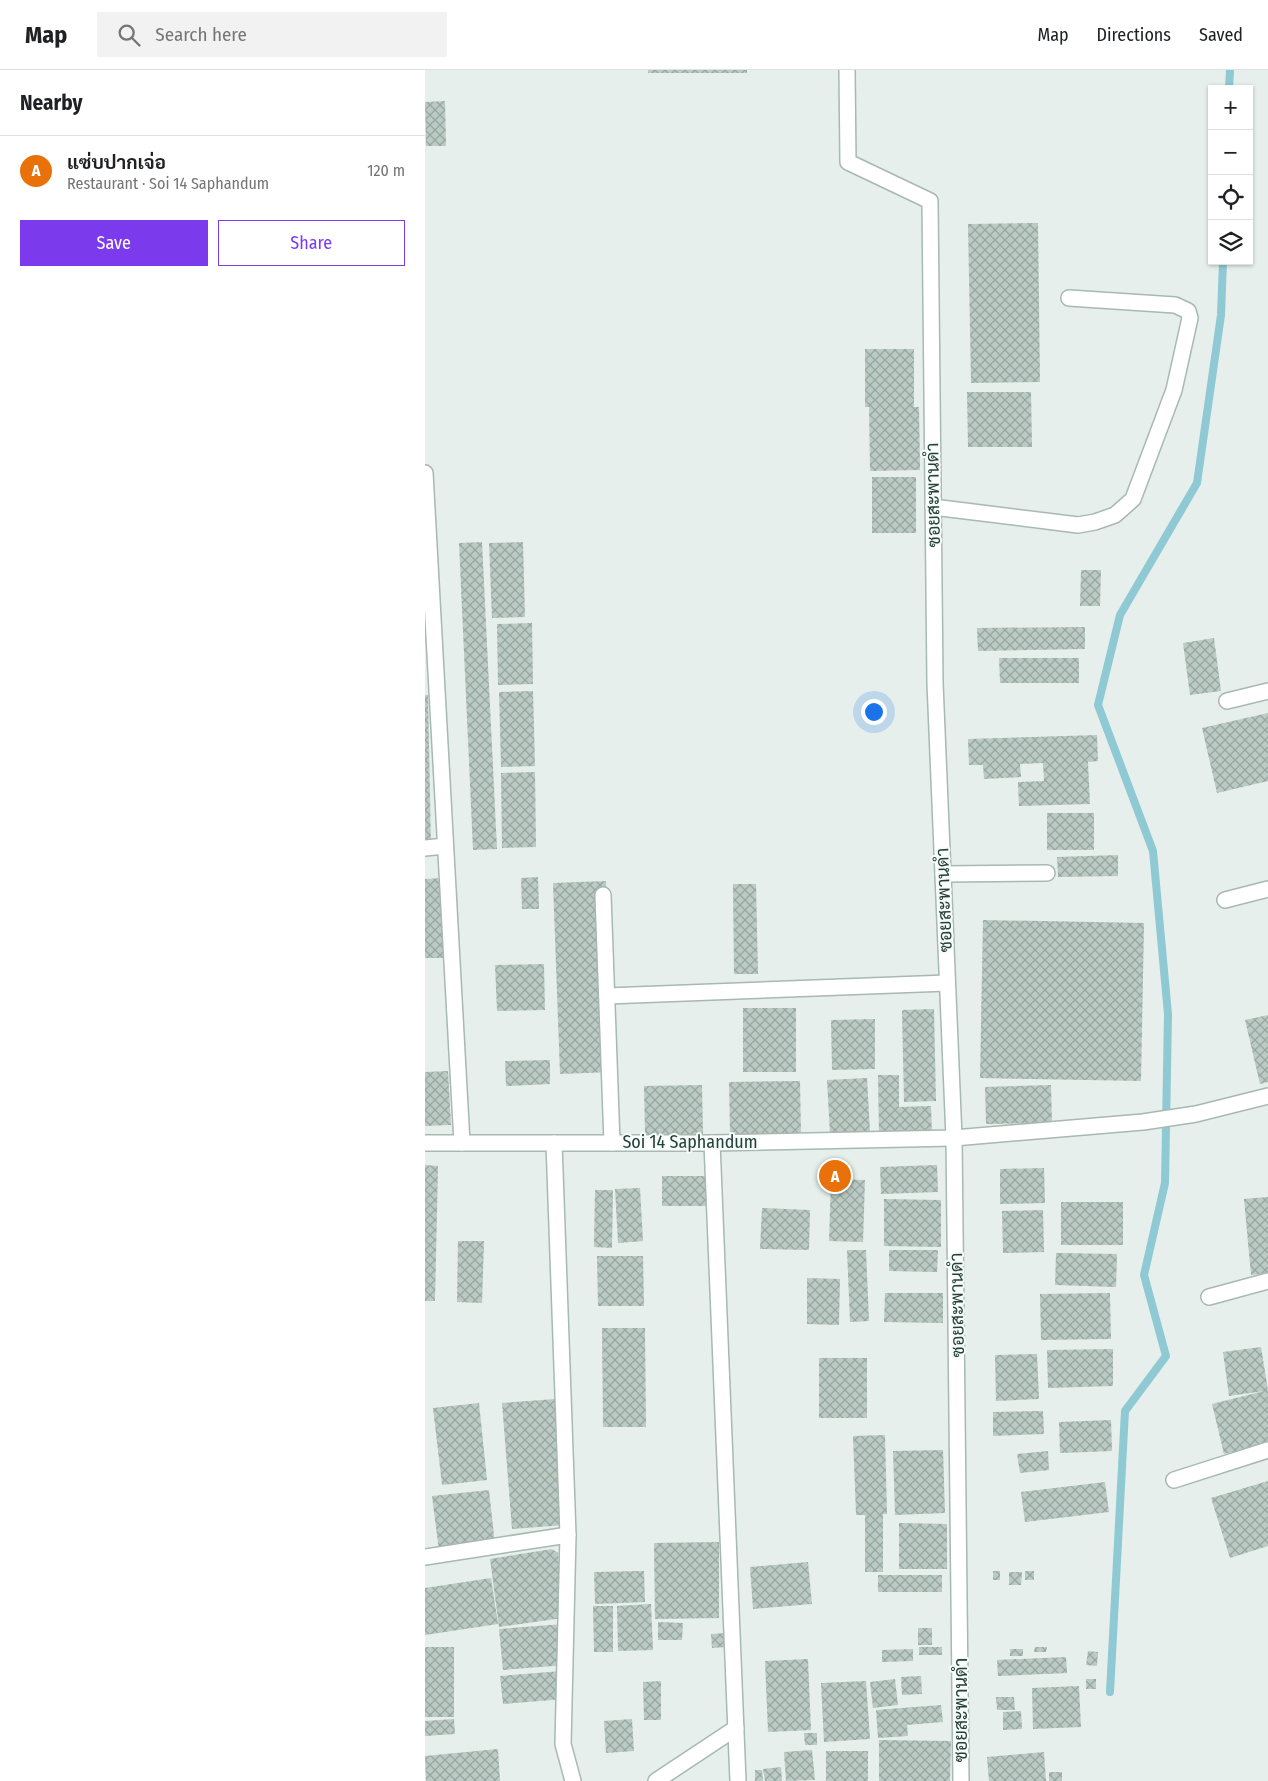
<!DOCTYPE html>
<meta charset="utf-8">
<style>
:root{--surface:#fff;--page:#f2f2f2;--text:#202124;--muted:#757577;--line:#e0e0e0;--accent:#7c3aed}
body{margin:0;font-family:"Fira Sans Condensed",Sarabun,sans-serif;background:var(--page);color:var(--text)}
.controls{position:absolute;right:15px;top:15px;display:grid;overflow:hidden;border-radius:0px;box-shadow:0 1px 4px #0004}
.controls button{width:45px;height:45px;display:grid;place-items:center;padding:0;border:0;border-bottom:1px solid var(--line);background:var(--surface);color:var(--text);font:25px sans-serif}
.you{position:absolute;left:448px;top:641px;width:18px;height:18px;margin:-12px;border:4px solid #fff;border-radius:50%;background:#1a73e8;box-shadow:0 0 0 8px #1a73e833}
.badge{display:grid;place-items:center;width:32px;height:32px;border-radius:50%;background:var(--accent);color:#fff;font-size:16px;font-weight:700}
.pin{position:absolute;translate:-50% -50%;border:2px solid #fff;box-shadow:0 1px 5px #0006}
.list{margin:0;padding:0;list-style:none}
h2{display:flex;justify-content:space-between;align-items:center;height:65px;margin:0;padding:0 20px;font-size:21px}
h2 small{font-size:16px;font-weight:400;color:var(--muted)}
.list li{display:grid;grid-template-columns:32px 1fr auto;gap:15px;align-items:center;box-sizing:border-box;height:70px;padding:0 20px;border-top:1px solid var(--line)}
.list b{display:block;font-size:19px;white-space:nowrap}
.list p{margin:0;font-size:16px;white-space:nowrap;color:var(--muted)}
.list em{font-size:16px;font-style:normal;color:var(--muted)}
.actions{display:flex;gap:10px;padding:15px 20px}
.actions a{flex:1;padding:11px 0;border:1px solid var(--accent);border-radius:0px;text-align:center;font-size:18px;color:var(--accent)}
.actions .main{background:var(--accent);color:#fff}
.icon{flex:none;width:28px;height:28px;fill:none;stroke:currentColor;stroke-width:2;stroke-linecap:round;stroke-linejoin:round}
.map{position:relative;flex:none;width:843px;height:1711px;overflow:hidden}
header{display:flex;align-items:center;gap:30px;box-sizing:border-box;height:70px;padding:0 25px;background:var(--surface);border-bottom:1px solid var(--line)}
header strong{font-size:24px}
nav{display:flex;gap:28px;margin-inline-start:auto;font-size:18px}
.search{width:350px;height:45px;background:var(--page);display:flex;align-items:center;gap:12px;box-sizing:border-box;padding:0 18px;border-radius:0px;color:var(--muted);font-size:19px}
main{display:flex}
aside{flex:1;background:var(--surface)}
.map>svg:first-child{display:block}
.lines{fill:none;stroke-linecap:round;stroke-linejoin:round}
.stream{stroke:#8ec9d4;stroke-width:8}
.building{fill:url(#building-cross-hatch)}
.lane-casing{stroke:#a8b8b2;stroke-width:18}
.street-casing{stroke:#a8b8b2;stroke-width:18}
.lane{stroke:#fff;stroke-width:15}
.street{stroke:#fff;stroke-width:15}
.labels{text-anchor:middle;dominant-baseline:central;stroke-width:4;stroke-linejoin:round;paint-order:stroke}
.street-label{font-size:18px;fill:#24423a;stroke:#f7fbf9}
</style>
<header>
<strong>Map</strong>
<div class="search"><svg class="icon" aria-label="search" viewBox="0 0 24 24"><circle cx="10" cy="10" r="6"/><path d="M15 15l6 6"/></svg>Search here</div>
<nav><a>Map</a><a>Directions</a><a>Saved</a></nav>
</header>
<main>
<aside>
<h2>Nearby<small></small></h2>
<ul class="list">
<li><span class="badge" style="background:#e8710a">A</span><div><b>แซ่บปากเจ่อ</b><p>Restaurant · Soi 14 Saphandum</p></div><em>120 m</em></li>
</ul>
<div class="actions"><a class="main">Save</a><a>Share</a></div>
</aside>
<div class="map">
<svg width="843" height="1711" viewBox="0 0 843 1711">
<defs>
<pattern id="building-cross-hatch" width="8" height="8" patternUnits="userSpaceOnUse" patternTransform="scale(1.25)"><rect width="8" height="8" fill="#bbcac4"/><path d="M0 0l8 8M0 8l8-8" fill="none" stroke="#98a6a0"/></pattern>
</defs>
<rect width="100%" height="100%" fill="#e6efeb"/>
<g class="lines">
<g class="stream">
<path d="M804 19 805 0"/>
<path d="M685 1622 700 1341 741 1286 719 1205 740 1113 743 944 728 781 673 635 695 545 772 413 796 245 798 191"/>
</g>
</g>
<g class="building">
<rect x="223" y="0" width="99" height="3"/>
<path d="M20 31 21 76H1L0 32Z"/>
<path d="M613 153 615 312 546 313 543 154Z"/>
<path d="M440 279H489V337H494L495 400 445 401 444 337H440Z"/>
<path d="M542 322H606L607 377H543Z"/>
<rect x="447" y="407" width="44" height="56"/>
<path d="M57 472 72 779 48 780 34 473Z"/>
<path d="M98 472 100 547 67 548 64 473Z"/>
<path d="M656 500H676L675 536H655Z"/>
<path d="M107 553 108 614 73 615 72 554Z"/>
<path d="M660 557V579L553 581 552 558Z"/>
<path d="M789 568 796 621 765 625 758 573Z"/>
<path d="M574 588H654V613H575Z"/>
<path d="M108 621 110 696 76 697 74 622Z"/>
<path d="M0 625H3L6 776H0Z"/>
<path d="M843 643V711L792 723 777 658Z"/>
<path d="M672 665 673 691 663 692 665 734 594 736 593 712 619 711 618 693 595 694 596 707 559 709 558 695H544L543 669Z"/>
<path d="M110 702 111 777 77 778 76 703Z"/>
<rect x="622" y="743" width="47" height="37"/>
<path d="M693 785V806L633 807 632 787Z"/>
<path d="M113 807 114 839H97L96 808Z"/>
<path d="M18 808 20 888H0V809Z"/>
<path d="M181 811 188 1002 135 1004 128 813Z"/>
<path d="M308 814H331L333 904H309Z"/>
<path d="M558 850 719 853 716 1011 555 1008Z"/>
<path d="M119 894 120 940 72 941 70 895Z"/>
<rect x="318" y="938" width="53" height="64"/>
<path d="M509 939 511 1031 479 1032 477 940Z"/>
<path d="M843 945V1012L835 1014 820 950Z"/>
<path d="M450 949V999L407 1000 406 950Z"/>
<path d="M125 990V1014L81 1016 80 991Z"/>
<path d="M23 1001 26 1055 0 1056V1002Z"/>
<path d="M453 1005H474V1037L506 1036 507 1065H454Z"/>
<path d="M442 1008 445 1062 405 1064 402 1010Z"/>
<path d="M375 1011 376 1064 305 1065 304 1012Z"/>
<path d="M277 1015 278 1064 220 1065 219 1016Z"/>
<path d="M626 1015 627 1053 561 1054 560 1017Z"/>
<path d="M0 1095 13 1096 10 1231H0Z"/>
<path d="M512 1095 513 1122 456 1124 455 1097Z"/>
<path d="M619 1098 620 1133 575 1134V1099Z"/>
<rect x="237" y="1106" width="44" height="30"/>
<path d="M406 1109 440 1110 438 1172 404 1171Z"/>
<path d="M215 1118 218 1171 193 1173 190 1119Z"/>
<path d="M170 1120H188L187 1178 169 1177Z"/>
<path d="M843 1127V1203L826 1205 819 1129Z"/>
<path d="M459 1129 516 1130V1177L459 1176Z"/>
<rect x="636" y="1132" width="62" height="43"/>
<path d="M337 1138 385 1140 384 1180 335 1179Z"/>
<path d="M618 1140 619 1182 578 1183 577 1141Z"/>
<path d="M33 1171H59L57 1233 32 1232Z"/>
<path d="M422 1180H441L444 1251 425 1252Z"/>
<path d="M464 1180H513L512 1202 464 1201Z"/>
<path d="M631 1183 692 1184 691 1217 630 1215Z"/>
<path d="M172 1186H218L219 1236H173Z"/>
<path d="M382 1208 415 1209 414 1255 382 1254Z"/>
<path d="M460 1223H518V1253L459 1252Z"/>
<path d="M685 1223 686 1269 616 1270 615 1224Z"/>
<path d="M177 1258H220L221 1357H178Z"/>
<path d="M836 1277 843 1320V1374L799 1384 787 1334 839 1321 804 1326 798 1282Z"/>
<path d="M688 1279V1316L623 1318 622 1280Z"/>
<path d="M612 1284 614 1329 571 1331 570 1285Z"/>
<rect x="394" y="1288" width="48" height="60"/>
<path d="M130 1329 140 1455 87 1459 77 1333Z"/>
<path d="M54 1333 62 1410 17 1415 8 1338Z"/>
<path d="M618 1341 619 1364 568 1366V1342Z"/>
<path d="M686 1350 687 1381 635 1383 634 1352Z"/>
<path d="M460 1365 462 1444H458V1502H440V1445H431L428 1366Z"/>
<path d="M518 1380 520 1443 470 1445 468 1381Z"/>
<path d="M623 1381 624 1400 595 1403 592 1384Z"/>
<path d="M843 1411V1476L805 1488 786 1428Z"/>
<path d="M680 1412 684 1442 600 1452 596 1422Z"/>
<path d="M64 1420 70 1475 14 1481 7 1426Z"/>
<path d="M474 1453 522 1454V1499H474Z"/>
<path d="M294 1472V1548L230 1549 229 1473Z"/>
<path d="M127 1479 133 1483 138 1548 74 1557 65 1489Z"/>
<path d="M383 1492 387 1534 328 1539 325 1497Z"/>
<path d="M219 1501 220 1532 170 1534 169 1502Z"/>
<rect x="568" y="1501" width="7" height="9"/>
<rect x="600" y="1501" width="9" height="9"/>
<path d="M584 1502H597L596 1515H584Z"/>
<rect x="453" y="1505" width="64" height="17"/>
<path d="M66 1508 73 1554 0 1565V1518Z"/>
<path d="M226 1534 228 1580 193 1581 192 1536Z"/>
<path d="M168 1536H188V1582H169Z"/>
<path d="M233 1552 258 1553 257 1570H233Z"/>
<path d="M138 1554 141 1595 78 1600 74 1559Z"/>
<rect x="493" y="1558" width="14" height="17"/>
<path d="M301 1563V1577L287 1578 286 1564Z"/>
<rect x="0" y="1577" width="29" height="70"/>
<rect x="494" y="1577" width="23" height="8"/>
<path d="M610 1577H622L621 1582H609Z"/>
<path d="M488 1579V1591L457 1592V1580Z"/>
<rect x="585" y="1579" width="13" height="7"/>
<path d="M663 1581 673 1582 672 1596 661 1595Z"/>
<path d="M641 1587 642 1603 573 1606 572 1590Z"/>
<path d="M383 1589 386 1660 343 1662 340 1591Z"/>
<path d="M137 1601 140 1629 78 1634 75 1606Z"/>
<path d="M496 1606 497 1624 477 1625 476 1607Z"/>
<path d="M470 1609 473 1635 448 1638 445 1612Z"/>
<rect x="661" y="1609" width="10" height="10"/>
<path d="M236 1611V1650H219L218 1612Z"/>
<path d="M441 1611 445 1669 399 1672 396 1613Z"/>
<path d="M654 1616 656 1657 608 1659 607 1618Z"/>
<path d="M571 1627H589L590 1640H572Z"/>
<path d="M516 1635 518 1652 482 1655 483 1666 453 1668 451 1640Z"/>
<path d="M596 1641 597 1659 578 1660V1642Z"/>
<path d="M29 1649 30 1664 0 1666V1651Z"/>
<path d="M207 1649 209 1681 181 1683 179 1651Z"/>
<path d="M379 1663H392V1675H380Z"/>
<path d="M454 1670 526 1671 525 1711H454Z"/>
<path d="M73 1679 75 1711H1L0 1686Z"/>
<path d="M387 1680 390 1710 361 1711 359 1682Z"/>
<rect x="401" y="1681" width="42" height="30"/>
<path d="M619 1682 621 1711H564L562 1687Z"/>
<path d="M356 1697 357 1711H340L338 1699Z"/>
<path d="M330 1700H337L338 1711H330Z"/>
<rect x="624" y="1702" width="13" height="9"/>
</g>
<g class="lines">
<defs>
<path id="lane" d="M508 437 653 455 670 452 690 445 708 429 749 320 765 248 763 241 750 235 644 228"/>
<g id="street">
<path d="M422 0 423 92 505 131 510 613 529 1068 536 1711"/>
<path d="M0 403 37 1073"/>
<path d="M802 631 843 621"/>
<path d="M0 778 20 776"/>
<path d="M518 804 622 803"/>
<path d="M178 825 187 1073"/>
<path d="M800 830 843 819"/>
<path d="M182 926 522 913"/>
<path d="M0 1073H287L529 1068 718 1052 771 1044 843 1026"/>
<path d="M129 1073 143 1465 138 1674 148 1711"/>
<path d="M287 1073 313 1711"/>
<path d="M784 1227 843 1211"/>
<path d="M749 1410 843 1380"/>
<path d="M0 1487 143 1465"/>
<path d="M231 1711 311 1658"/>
</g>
</defs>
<use href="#lane" class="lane-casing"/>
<use href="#street" class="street-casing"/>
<use href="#lane" class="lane"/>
<use href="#street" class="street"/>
</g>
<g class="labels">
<g class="street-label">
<text transform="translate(508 425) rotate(-91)">ซอยสะพานดำ</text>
<text transform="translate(519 830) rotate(-92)">ซอยสะพานดำ</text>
<text x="265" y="1072">Soi 14 Saphandum</text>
<text transform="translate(532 1235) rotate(-91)">ซอยสะพานดำ</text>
<text transform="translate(536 1640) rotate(-90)">ซอยสะพานดำ</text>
</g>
</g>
</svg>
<div class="controls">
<button>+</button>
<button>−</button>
<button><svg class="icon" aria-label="locate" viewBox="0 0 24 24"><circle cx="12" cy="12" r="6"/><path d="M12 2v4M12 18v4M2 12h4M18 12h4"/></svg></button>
<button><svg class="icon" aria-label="layers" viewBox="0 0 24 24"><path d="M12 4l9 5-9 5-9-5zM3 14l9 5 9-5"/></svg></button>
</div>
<div class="you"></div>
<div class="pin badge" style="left:410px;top:1106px;background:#e8710a">A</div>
</div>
</main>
